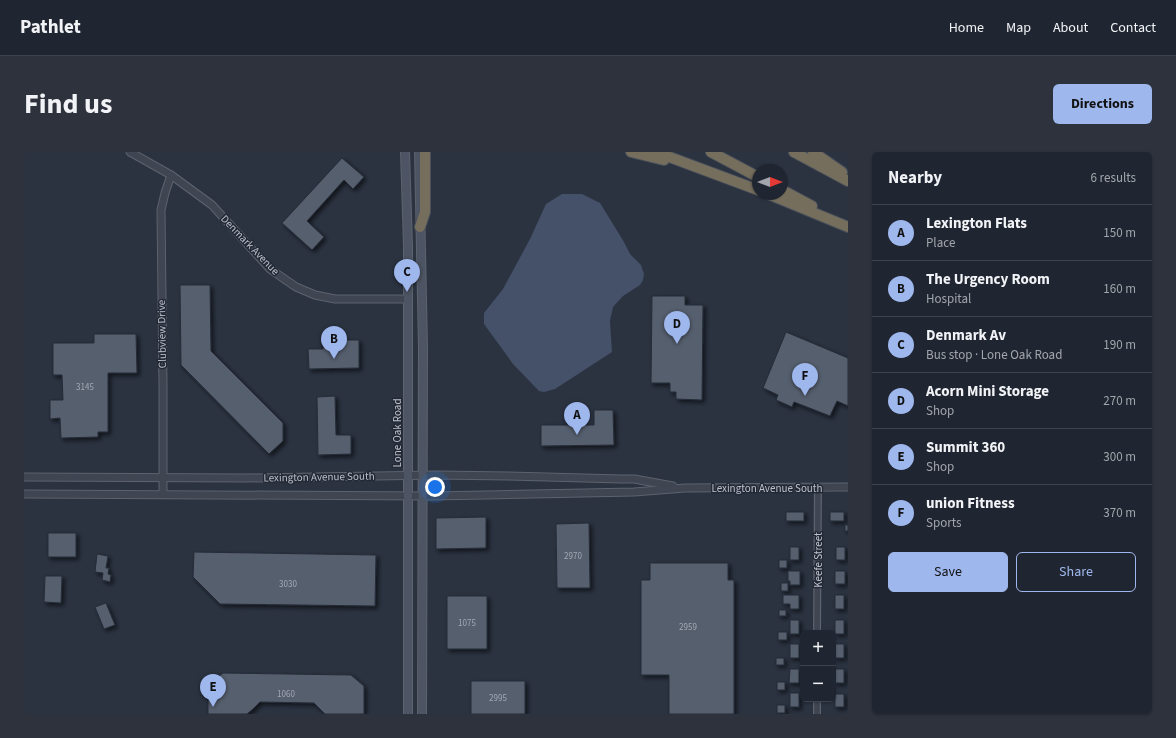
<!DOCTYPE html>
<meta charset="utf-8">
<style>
:root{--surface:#202631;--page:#2d323d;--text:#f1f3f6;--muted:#a2a5ab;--line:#3d434d;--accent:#9eb7ed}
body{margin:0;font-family:"Source Sans 3",sans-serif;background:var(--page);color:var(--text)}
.controls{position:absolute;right:12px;bottom:12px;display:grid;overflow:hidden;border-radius:6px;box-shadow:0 1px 3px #0004}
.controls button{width:36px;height:36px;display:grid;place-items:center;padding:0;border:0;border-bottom:1px solid var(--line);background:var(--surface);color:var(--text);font:20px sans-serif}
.compass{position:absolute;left:728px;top:12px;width:36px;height:36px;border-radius:50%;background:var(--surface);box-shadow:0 1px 3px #0004;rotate:90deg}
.you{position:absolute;left:411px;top:335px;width:14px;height:14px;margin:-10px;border:3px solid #fff;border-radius:50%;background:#1a73e8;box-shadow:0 0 0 6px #1a73e833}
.badge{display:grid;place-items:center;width:26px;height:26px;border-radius:50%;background:var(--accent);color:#111;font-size:13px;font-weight:700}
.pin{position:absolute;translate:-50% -33px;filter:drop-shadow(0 1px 2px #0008)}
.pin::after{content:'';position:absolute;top:21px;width:14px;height:12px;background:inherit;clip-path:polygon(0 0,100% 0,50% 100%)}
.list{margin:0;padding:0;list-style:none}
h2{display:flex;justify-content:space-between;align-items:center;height:52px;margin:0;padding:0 16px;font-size:17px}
h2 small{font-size:13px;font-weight:400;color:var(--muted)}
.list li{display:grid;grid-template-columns:26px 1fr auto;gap:12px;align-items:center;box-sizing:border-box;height:56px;padding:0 16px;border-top:1px solid var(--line)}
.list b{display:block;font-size:15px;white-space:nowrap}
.list p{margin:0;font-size:13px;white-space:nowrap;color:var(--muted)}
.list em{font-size:13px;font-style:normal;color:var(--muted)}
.actions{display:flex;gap:8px;padding:12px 16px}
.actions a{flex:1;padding:9px 0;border:1px solid var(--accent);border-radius:6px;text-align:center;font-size:14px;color:var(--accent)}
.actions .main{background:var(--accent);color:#111}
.map{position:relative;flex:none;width:824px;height:562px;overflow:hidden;border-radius:6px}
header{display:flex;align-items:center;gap:24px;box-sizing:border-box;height:56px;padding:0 20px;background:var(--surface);border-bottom:1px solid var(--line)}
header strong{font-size:19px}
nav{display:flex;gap:22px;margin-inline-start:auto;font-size:14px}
.intro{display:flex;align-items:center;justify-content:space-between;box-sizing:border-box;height:96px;padding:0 24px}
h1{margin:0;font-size:28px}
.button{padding:10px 18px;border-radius:6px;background:var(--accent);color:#111;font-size:14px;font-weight:700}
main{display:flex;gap:24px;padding:0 24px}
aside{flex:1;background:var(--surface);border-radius:6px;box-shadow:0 1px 3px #0004}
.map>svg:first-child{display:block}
.water{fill:#445169}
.building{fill:#565e6e;stroke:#252c38;filter:url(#shadow)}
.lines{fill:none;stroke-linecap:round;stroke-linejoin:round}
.minor-casing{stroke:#5d636e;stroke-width:8}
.tertiary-casing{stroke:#5d636e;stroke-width:9}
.secondary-casing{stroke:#5d636e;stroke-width:10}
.motorway-casing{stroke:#49505b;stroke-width:12}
.minor{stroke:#3f4551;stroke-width:5.5}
.tertiary{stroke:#3f4551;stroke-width:7}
.secondary{stroke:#4d5463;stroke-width:8}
.motorway{stroke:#766e5d;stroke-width:10}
.labels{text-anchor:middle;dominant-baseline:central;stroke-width:3;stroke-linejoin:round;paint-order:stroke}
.number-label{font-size:9px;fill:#a2a8b4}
.street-label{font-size:11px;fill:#bcc0cb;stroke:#232a36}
</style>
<header>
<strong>Pathlet</strong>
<nav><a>Home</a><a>Map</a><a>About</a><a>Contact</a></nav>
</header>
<div class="intro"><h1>Find us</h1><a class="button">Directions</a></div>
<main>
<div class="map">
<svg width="824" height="562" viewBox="0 0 824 562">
<defs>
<filter id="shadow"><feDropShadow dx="2.5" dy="2.5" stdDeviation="2" flood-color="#0009"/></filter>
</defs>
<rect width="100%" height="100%" fill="#2b3341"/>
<path class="water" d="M538 42H558L576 51 600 90 606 102 617 113 620 122 619 128 616 133 599 144 589 155 586 169 588 200 531 237 520 240 515 239 489 212 460 172V161L479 137 506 87 522 52Z"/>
<g class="building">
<path d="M318 6 340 25 329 37 320 28 283 69 300 85 288 98 258 71Z"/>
<path d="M156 133H186L187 199 259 271V289L245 302 157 213Z"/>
<path d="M628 144H661V153H679L678 248 652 247V240H646V231H627Z"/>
<path d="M307 179H316V188H335V216L285 217 284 197H299V189H307Z"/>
<path d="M762 180 824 206V254L813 249 806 264 770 250 768 255 752 248 754 243 739 236Z"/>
<path d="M70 182H112L113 221H84V280H74V285L37 286 36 266 26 267V248H39L38 223H29V191H70Z"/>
<path d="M311 244 312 283H327V302L294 303 293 245Z"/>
<path d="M570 258H589L590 293 517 294V273H570Z"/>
<rect x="762" y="360" width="18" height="9"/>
<rect x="806" y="360" width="14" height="9"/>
<path d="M462 365V396L412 397V366Z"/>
<path d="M565 371 566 436H533L532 372Z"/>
<rect x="821" y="373" width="3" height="6"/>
<rect x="24" y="381" width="28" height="24"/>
<rect x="766" y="395" width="9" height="13"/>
<rect x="812" y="395" width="9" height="13"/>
<path d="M170 400 352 403 351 454 196 452 169 425Z"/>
<path d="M73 402 84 404 82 416H85L84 422 87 423 86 430 78 428 79 421 71 420Z"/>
<rect x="755" y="408" width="8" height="8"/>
<path d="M626 411H704V428H710V562H645V523H617V428H626Z"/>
<path d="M764 419H776V433H766V429H764Z"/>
<rect x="811" y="419" width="10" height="13"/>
<path d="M21 424H38L37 451 20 450Z"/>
<rect x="757" y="431" width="7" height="8"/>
<path d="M759 443H775V457H766V452H759Z"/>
<rect x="811" y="443" width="9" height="14"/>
<rect x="423" y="444" width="40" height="53"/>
<path d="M82 451 91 473 80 477 71 455Z"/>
<rect x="755" y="458" width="7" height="6"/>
<rect x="766" y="468" width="9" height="14"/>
<rect x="811" y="468" width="9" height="14"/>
<rect x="754" y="480" width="9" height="8"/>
<rect x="766" y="492" width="9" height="14"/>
<rect x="811" y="492" width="9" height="14"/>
<rect x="752" y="506" width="8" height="7"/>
<path d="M766 517H775V531H765Z"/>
<rect x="811" y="517" width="9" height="14"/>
<path d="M199 521 327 523 340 534V562H301L290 551 236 550 229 557 223 562H184V532Z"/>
<rect x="447" y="529" width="54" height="33"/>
<rect x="753" y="530" width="8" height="8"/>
<rect x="766" y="541" width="9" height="14"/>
<rect x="811" y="542" width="9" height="13"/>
<rect x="753" y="553" width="8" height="8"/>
</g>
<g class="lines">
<defs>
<g id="minor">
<path d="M793 481 794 335"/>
<path d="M793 562V547"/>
</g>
<g id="tertiary">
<path d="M106 0 147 23 188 53 246 117 272 135 291 143 311 147H384"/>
<path d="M0 325 224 326 413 323 485 324 597 327H610L649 334"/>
<path d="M0 342 409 344 610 340 661 336 824 335"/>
<path d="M139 342V232L137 58 141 41 147 23"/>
</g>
<g id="secondary">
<path d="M381 0 384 94V562"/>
<path d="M395 0 399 196 398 562"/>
</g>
<g id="motorway">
<path d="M607 0 640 8"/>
<path d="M632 0 734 38"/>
<path d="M687 0 734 25"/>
<path d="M770 0 824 29"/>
<path d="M789 0 818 20"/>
<path d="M758 38 788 54"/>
<path d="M744 42 824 75"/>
<path d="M396 75 401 60V0"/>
</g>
</defs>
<use href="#minor" class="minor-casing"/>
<use href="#tertiary" class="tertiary-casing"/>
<use href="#secondary" class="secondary-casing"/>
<use href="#motorway" class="motorway-casing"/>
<use href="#minor" class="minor"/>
<use href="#tertiary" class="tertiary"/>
<use href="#secondary" class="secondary"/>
<use href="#motorway" class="motorway"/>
</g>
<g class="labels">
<g class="number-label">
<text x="61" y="235">3145</text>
<text x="549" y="404">2970</text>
<text x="264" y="432">3030</text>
<text x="443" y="471">1075</text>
<text x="664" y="475">2959</text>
<text x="262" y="542">1060</text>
<text x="474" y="546">2995</text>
</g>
<g class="street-label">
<text transform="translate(226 93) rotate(46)">Denmark Avenue</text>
<text transform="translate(138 182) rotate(-91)">Clubview Drive</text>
<text transform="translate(373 281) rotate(-90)">Lone Oak Road</text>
<text transform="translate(295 325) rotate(-1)">Lexington Avenue South</text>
<text x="743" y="336">Lexington Avenue South</text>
<text transform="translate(794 408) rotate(-90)">Keefe Street</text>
</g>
</g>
</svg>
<div class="controls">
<button>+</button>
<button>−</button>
</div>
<svg class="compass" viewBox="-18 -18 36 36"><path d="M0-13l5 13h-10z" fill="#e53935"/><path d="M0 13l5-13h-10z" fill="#a2a5ab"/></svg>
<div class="you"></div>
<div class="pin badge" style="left:553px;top:283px">A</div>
<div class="pin badge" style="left:310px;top:207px">B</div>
<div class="pin badge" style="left:383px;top:140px">C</div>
<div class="pin badge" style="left:653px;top:192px">D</div>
<div class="pin badge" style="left:189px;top:555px">E</div>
<div class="pin badge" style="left:781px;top:244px">F</div>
</div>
<aside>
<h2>Nearby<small>6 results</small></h2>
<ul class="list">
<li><span class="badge">A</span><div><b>Lexington Flats</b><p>Place</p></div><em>150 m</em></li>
<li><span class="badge">B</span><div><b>The Urgency Room</b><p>Hospital</p></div><em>160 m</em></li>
<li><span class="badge">C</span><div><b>Denmark Av</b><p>Bus stop · Lone Oak Road</p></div><em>190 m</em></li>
<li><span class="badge">D</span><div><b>Acorn Mini Storage</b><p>Shop</p></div><em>270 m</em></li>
<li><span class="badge">E</span><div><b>Summit 360</b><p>Shop</p></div><em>300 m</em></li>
<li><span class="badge">F</span><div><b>union Fitness</b><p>Sports</p></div><em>370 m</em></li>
</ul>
<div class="actions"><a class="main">Save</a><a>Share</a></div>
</aside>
</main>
